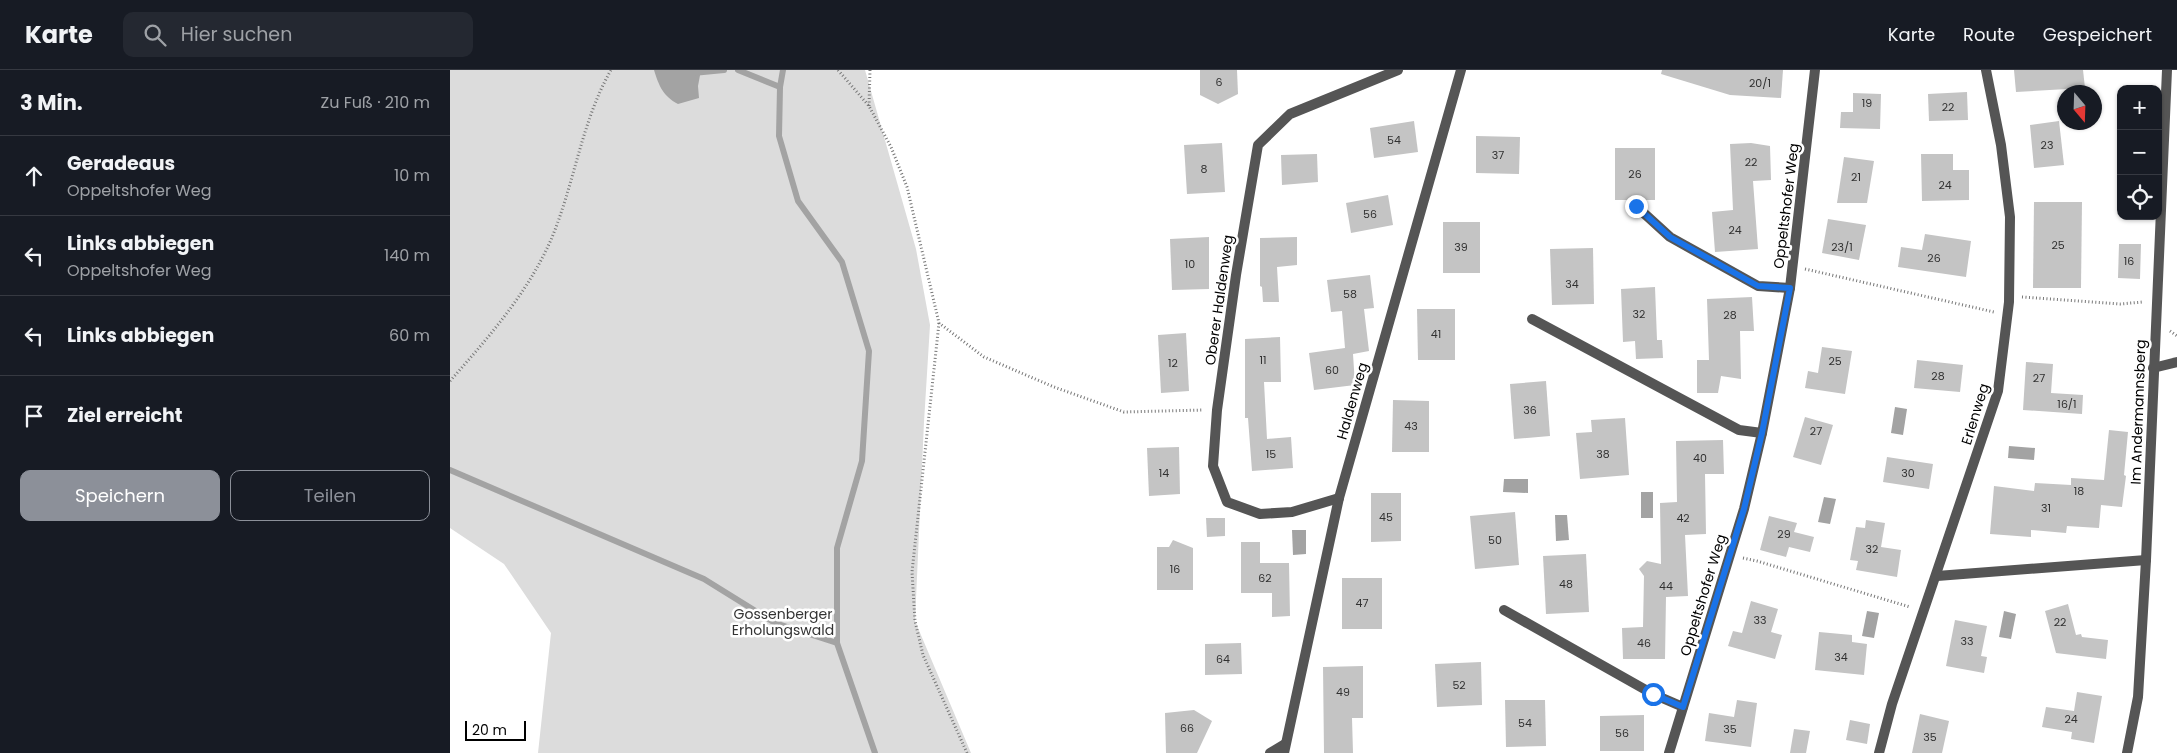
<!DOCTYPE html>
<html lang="de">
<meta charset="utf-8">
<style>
:root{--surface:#171b24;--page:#242831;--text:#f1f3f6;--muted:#9ea1a6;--line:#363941;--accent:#8c9099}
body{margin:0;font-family:Poppins,sans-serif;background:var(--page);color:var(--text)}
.controls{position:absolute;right:15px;top:15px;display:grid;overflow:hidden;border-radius:10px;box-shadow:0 1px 4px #0004}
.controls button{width:45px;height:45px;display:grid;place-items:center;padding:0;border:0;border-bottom:1px solid var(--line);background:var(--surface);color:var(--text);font:25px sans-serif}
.compass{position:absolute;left:1607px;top:15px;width:45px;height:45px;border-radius:50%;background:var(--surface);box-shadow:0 1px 4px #0004;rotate:161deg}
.scale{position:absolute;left:15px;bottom:12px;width:61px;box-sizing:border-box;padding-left:5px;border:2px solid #000;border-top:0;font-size:14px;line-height:18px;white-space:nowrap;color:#000;-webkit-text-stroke:4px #fff;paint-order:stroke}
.stop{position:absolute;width:15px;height:15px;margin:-11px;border:4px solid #1a73e8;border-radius:50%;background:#fff}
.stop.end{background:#1a73e8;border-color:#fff;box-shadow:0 1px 5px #0008}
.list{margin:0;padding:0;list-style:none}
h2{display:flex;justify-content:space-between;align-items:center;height:65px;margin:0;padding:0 20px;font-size:21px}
h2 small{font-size:16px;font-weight:400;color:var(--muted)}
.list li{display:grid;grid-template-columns:32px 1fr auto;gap:15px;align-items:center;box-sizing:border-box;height:80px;padding:0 20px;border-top:1px solid var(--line)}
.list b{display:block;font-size:19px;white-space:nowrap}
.list p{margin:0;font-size:16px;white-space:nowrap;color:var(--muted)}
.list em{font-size:16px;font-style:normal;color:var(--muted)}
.actions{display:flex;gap:10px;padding:15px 20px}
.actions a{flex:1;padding:11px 0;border:1px solid var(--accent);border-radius:10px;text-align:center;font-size:18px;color:var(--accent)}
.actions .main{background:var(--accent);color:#fff}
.icon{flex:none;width:28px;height:28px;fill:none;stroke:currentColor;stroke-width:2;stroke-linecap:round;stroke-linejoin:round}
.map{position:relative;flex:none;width:1727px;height:683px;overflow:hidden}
header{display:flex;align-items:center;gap:30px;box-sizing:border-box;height:70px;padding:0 25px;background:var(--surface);border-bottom:1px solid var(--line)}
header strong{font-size:24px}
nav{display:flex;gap:28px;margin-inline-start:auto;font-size:18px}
.search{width:350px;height:45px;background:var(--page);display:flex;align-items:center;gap:12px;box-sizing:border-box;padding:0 18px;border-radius:10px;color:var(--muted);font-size:19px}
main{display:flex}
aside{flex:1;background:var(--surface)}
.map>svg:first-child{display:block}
.green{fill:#dcdcdc}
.water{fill:#a3a3a3}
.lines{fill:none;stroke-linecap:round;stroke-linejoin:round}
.stream{stroke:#a3a3a3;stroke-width:6}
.building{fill:#c4c4c4}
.path{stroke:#777;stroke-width:3;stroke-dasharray:1 2.5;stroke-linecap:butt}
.service{stroke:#555;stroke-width:10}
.minor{stroke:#555;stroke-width:10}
.route{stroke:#1a73e8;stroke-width:6}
.labels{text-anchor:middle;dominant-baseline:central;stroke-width:5;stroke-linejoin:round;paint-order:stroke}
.number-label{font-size:11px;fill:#313131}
.street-label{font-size:14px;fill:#000;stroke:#fff}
.park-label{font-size:14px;fill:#333;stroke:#fff}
</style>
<header>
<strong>Karte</strong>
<div class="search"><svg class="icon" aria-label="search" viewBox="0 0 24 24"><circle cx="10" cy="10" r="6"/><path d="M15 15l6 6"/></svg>Hier suchen</div>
<nav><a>Karte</a><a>Route</a><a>Gespeichert</a></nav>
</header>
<main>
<aside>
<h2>3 Min.<small>Zu Fuß · 210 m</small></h2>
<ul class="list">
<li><svg class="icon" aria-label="ahead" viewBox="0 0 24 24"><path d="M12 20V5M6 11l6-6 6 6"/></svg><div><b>Geradeaus</b><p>Oppeltshofer Weg</p></div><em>10 m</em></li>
<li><svg class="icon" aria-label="left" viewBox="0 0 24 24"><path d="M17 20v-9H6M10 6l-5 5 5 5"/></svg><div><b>Links abbiegen</b><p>Oppeltshofer Weg</p></div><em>140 m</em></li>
<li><svg class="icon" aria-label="left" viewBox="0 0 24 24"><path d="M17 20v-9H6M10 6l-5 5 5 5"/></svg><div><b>Links abbiegen</b></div><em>60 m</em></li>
<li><svg class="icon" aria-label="arrive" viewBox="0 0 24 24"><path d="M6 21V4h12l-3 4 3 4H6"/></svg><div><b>Ziel erreicht</b></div></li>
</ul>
<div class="actions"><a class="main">Speichern</a><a>Teilen</a></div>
</aside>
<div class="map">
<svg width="1727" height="683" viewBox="0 0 1727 683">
<rect width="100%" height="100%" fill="#fff"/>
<path class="green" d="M0 0H415L466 179 480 255 474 352 465 551 521 683H88L101 563 54 494 0 458Z"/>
<g class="water">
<path d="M204 0H251L248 16 249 28 228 34C213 26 209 16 204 0Z"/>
<path d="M1445 337 1457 339 1453 365 1441 363Z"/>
<path d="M1559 376 1585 378 1584 390 1558 388Z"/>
<path d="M1054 409H1078V423L1053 422Z"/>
<rect x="1191" y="422" width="12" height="26"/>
<path d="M1374 427 1386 429 1380 454 1368 452Z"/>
<path d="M1105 445H1117L1119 470 1106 471Z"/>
<path d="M842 460H856V484L843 485Z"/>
<path d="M1417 541 1429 543 1424 568 1412 566Z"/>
<path d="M1554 541 1566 544 1561 569 1549 567Z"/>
</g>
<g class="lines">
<g class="stream">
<path d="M288 0 330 17"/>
<path d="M333 0 330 17 329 66 348 131 392 192 419 281 412 391 387 478V573L425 683"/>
<path d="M243 3 274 0"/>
<path d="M0 400 254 509 325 553 387 573"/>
</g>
</g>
<g class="building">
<path d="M750 0H787L788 24 768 34 750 25Z"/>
<path d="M1212 0H1333L1331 28 1280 25 1211 4Z"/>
<path d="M1564 0H1633L1635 18 1566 22Z"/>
<path d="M1517 22 1518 50 1479 51 1478 24Z"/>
<path d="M1403 23 1431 24 1430 59 1390 58 1391 42H1403Z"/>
<path d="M964 51 968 82 924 88 920 58Z"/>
<path d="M1609 51 1614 95 1584 98 1580 55Z"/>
<path d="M1026 66 1070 67 1069 104 1026 103Z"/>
<path d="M772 73 775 122 737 124 734 75Z"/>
<path d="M1301 73 1320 76 1321 110 1303 111 1308 179 1265 182 1262 142 1283 140 1280 74Z"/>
<rect x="1165" y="78" width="40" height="52"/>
<path d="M867 84 868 112 832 115 831 85Z"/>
<path d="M1471 84H1503V100H1519V130L1472 131Z"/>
<path d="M1394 87 1424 91 1417 133H1387Z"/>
<path d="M938 125 943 155 901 163 896 133Z"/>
<path d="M1584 132H1632L1631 218H1583Z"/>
<path d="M1378 149 1416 155 1409 190 1372 183Z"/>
<rect x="993" y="152" width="37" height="51"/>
<path d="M1475 164 1521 171 1516 207 1448 197 1451 177 1472 180Z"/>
<path d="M759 167V219L722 220 720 169Z"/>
<path d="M847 167V195L827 197 829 232H813L812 217 810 216V168Z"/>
<path d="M1669 174H1691L1690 209 1668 208Z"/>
<path d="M1143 178 1144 234 1102 235 1100 179Z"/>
<path d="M920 205 924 238 914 239 919 281 903 284 905 315 864 320 859 283 895 278 892 241 881 242 877 210Z"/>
<path d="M1205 217 1207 270H1212L1213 288 1186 289 1185 271 1173 272 1171 219Z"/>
<path d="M1302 227 1304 261H1290L1291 309 1271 306 1268 323H1247V290H1259L1257 229Z"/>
<path d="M967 239H1005V290H968Z"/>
<path d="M736 263 739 321 711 323 708 265Z"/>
<path d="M830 267 831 312H814L817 369 841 367 843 398 802 401 798 348H795V269Z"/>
<path d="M1372 277 1402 281 1395 324 1355 318 1358 301 1368 303Z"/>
<path d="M1467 290 1513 295 1510 322 1464 318Z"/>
<path d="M1576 292 1603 294 1601 323 1633 325 1632 344 1573 340Z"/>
<path d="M1096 311 1100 366 1064 369 1060 314Z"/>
<path d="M943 330 979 331V382H942Z"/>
<path d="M1355 347 1383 355 1371 395 1343 387Z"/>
<path d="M1175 348 1179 405 1130 409 1126 363 1142 362 1141 350Z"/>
<path d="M1659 360 1678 362 1674 405 1676 406 1672 437 1651 435 1649 458 1617 456 1616 463 1581 460V467L1540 464 1544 416 1584 421 1585 413 1621 415V408L1654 410Z"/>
<path d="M1273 370 1274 404H1255L1256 464 1235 465 1238 526 1216 527 1215 589H1173L1172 558 1193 557 1194 506 1189 499 1197 491 1211 494 1210 433 1227 432 1226 371Z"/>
<path d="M729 377 730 424 699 426 697 378Z"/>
<path d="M1437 387 1483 394 1479 419 1433 412Z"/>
<path d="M921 423H951V471L921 472Z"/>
<path d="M1065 442 1069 495 1025 499 1020 446Z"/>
<path d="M1319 446 1347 453 1344 462 1364 467 1360 482 1339 477 1336 487 1310 480Z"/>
<path d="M756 448H775V466L757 467Z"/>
<path d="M1416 450 1435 453 1431 477 1451 480 1447 507 1406 500 1408 491 1400 490 1406 457 1415 458Z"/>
<path d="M723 470 743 478V520H707V477H719Z"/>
<path d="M791 472H810V493H839L840 546 822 547V523H791Z"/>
<path d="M1136 484 1139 542 1096 544 1093 486Z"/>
<rect x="892" y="508" width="40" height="51"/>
<path d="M1301 531 1328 539 1321 562 1332 565 1325 589 1278 576 1283 561 1292 563Z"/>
<path d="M1618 534 1626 565 1631 564 1632 567 1658 570 1656 589 1606 583 1595 541Z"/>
<path d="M1505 550 1537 556 1531 586 1537 587 1534 603 1496 596Z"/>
<path d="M1369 562 1402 565V572L1417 574 1414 605 1365 600Z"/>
<path d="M791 573 792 604 755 605V574Z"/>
<path d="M1031 592 1032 635 987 637 985 594Z"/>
<path d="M913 596V648H902L903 683H874L873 597Z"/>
<path d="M1627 622 1652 626 1644 673 1621 669 1622 662 1592 657 1596 637 1624 641Z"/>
<path d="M1055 630H1095L1096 676 1056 677Z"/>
<path d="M1287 630 1307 633 1301 677 1255 671 1259 643 1284 647Z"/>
<path d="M744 640 762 651 747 683H716L715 643Z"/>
<path d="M1470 644 1499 651 1492 683H1462Z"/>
<path d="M1194 645V681H1150V646Z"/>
<path d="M1400 650 1420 654 1417 674 1396 670Z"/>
<path d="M1344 659 1360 661 1356 683H1340Z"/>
</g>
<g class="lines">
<g class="path">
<path d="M388 0 419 36 441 77 457 117 489 253 534 287 604 317 674 342 753 340"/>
<path d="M419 36 420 0"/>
<path d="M1355 199 1544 242"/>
<path d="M1572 227 1670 234 1693 232"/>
<path d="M489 253 462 502 465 551 473 585 517 683"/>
<path d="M1720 261 1727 266"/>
<path d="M0 311C38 268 76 225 100 172 124 117 131 52 161 0"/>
<path d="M1293 488 1307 491 1460 537"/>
</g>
<g class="service">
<path d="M1186 136 1220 167 1308 216 1340 218"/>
<path d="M1082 249 1289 360 1312 363"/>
<path d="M1054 540 1203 624 1233 637"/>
</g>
<g class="minor">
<path d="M1703 298 1727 292"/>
<path d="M889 428 842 442 810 444 777 432 763 396 767 340 786 205 808 75 840 44 948 0"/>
<path d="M1487 506 1696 490"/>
<path d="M820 683 835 674"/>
<path d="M834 683 889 428 1011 0"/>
<path d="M1219 683 1294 439 1312 363 1340 218 1365 0"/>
<path d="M1429 683 1442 634 1548 321 1559 232 1560 147 1551 75 1536 0"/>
<path d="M1677 683 1688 627 1696 490 1717 0"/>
</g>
</g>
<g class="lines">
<path class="route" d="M1186 136 1220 167 1308 216 1340 218 1312 363 1294 439 1233 637 1203 624"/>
</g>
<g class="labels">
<g class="number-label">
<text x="769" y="12">6</text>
<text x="1310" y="13">20/1</text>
<text x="1417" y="33">19</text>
<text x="1498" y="37">22</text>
<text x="944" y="70">54</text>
<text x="1597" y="75">23</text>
<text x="1048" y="85">37</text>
<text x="1301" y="92">22</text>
<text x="754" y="99">8</text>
<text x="1185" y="104">26</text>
<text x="1406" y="107">21</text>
<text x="1495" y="115">24</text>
<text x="920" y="144">56</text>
<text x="1285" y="160">24</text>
<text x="1608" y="175">25</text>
<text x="1011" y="177">39</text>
<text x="1392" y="177">23/1</text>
<text x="1484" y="188">26</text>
<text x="1679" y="191">16</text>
<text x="740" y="194">10</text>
<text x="1122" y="214">34</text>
<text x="900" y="224">58</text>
<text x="1189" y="244">32</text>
<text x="1280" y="245">28</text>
<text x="986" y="264">41</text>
<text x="813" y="290">11</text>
<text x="1385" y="291">25</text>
<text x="723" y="293">12</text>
<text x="882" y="300">60</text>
<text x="1488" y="306">28</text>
<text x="1589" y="308">27</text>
<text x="1617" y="334">16/1</text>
<text x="1080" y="340">36</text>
<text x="961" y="356">43</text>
<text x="1366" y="361">27</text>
<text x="821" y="384">15</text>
<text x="1153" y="384">38</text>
<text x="1250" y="388">40</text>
<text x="714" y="403">14</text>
<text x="1458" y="403">30</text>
<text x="1629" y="421">18</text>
<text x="1596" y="438">31</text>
<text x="936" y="447">45</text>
<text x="1233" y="448">42</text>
<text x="1334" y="464">29</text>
<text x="1045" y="470">50</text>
<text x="1422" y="479">32</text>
<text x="725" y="499">16</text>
<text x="815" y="508">62</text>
<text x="1116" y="514">48</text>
<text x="1216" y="516">44</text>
<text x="912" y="533">47</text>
<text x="1310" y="550">33</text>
<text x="1610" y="552">22</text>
<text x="1517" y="571">33</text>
<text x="1194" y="573">46</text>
<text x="1391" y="587">34</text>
<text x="773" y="589">64</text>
<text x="1009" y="615">52</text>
<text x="893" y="622">49</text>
<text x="1621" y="649">24</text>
<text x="1075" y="653">54</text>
<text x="737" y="658">66</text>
<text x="1280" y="659">35</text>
<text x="1172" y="663">56</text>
<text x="1480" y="667">35</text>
</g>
<g class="street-label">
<text transform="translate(1336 136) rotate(-83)">Oppeltshofer Weg</text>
<text transform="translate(769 230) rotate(-82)">Oberer Haldenweg</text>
<text transform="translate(902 331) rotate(-74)">Haldenweg</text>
<text transform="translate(1688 342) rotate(-88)">Im Andermannsberg</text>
<text transform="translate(1525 344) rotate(-73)">Erlenweg</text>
<text transform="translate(1253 525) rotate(-73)">Oppeltshofer Weg</text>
</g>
<g class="park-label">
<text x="333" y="544">Gossenberger<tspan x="333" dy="16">Erholungswald</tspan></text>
</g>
</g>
</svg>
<div class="controls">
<button>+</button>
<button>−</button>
<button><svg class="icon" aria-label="locate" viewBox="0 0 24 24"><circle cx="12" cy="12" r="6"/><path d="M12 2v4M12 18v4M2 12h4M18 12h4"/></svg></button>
</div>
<svg class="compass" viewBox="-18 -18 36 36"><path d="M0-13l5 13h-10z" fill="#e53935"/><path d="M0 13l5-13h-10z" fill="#9ea1a6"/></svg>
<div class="scale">20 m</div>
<div class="stop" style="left:1203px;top:624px"></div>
<div class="stop end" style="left:1186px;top:136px"></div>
</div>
</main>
